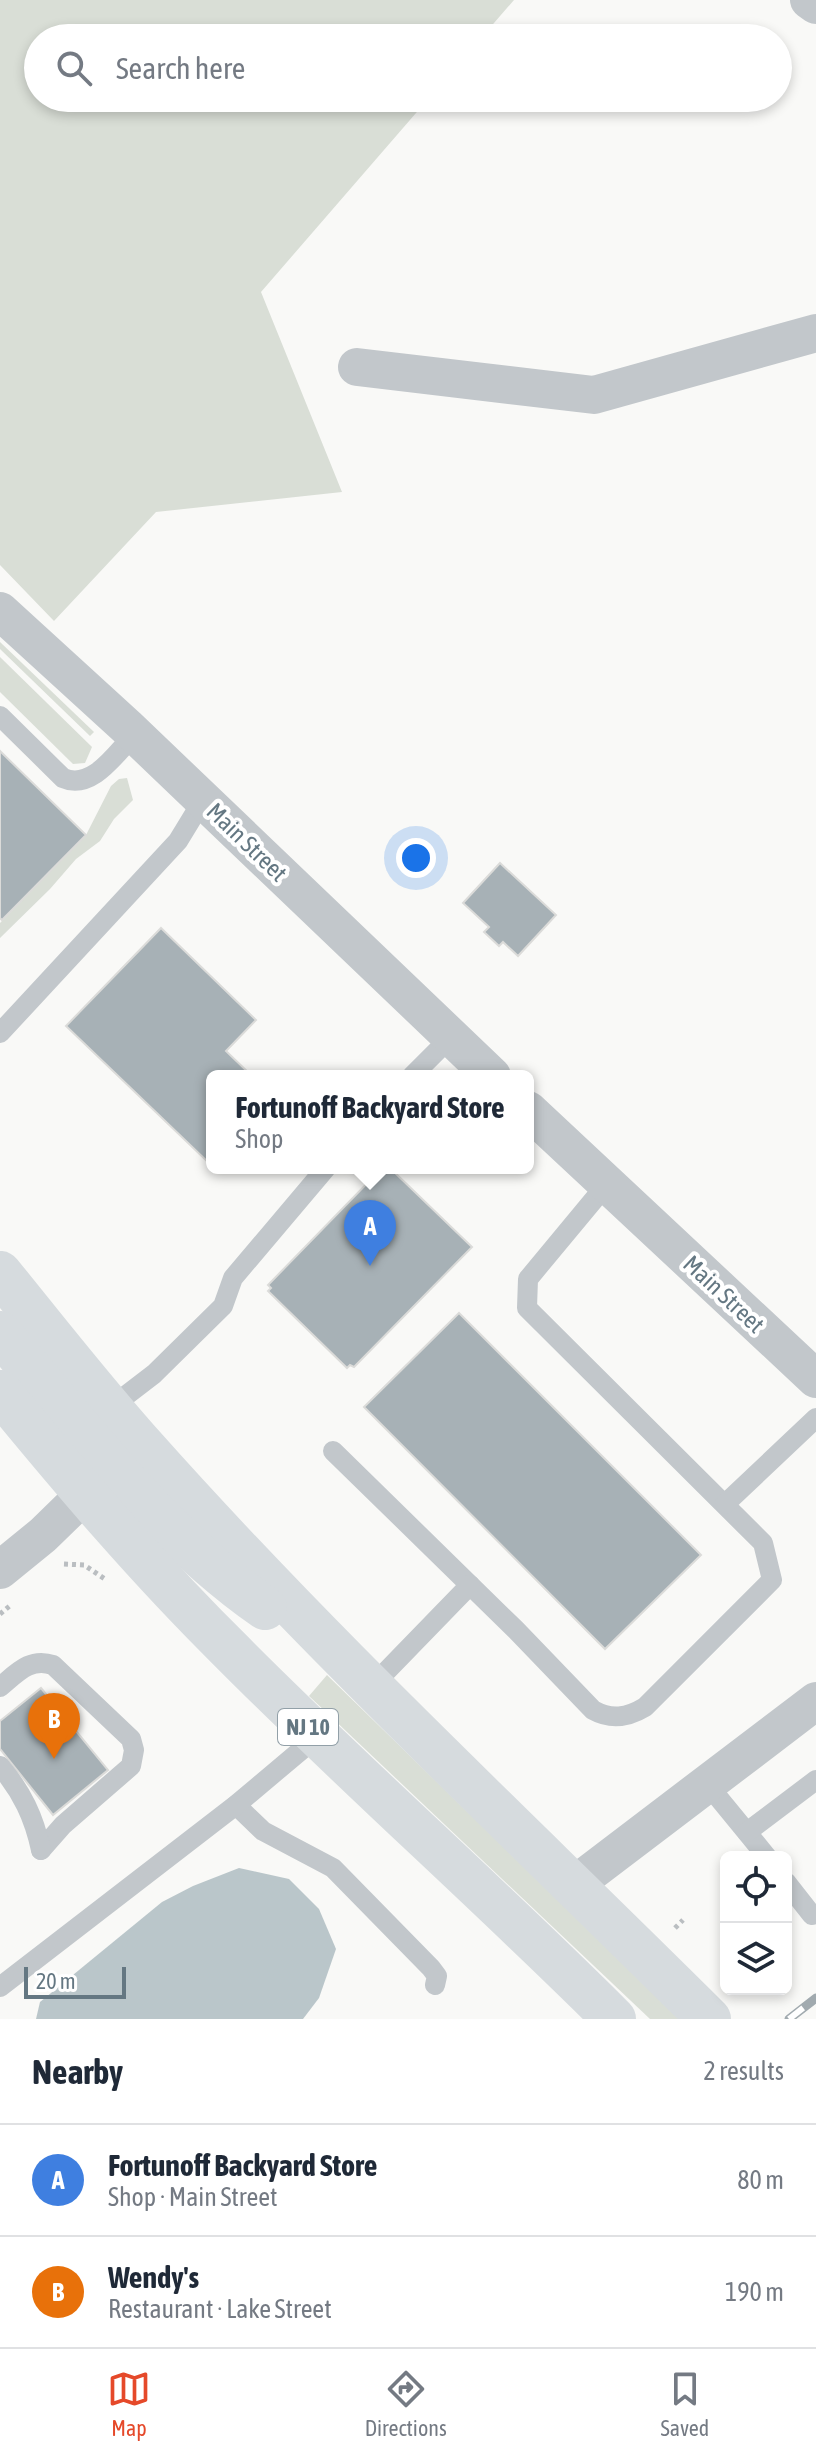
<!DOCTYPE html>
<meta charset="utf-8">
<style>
:root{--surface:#fff;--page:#f2f2f3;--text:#1f2937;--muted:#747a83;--line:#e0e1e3;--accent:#e5492a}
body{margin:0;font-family:"Asap Condensed",sans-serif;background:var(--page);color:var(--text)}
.controls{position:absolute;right:24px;bottom:24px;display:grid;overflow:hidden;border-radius:12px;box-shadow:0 4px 12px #0003}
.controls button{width:72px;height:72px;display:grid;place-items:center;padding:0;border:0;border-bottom:2px solid var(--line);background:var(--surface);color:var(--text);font:40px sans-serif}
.scale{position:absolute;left:24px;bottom:20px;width:102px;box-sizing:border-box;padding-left:8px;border:4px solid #647782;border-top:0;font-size:22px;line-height:28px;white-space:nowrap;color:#647782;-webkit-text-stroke:6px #fff;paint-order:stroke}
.you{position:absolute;left:416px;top:858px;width:28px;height:28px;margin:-20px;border:6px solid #fff;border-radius:50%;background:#1a73e8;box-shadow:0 0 0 12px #1a73e833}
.badge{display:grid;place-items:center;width:52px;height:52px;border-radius:50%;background:var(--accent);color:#fff;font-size:26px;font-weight:700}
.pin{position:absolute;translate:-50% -66px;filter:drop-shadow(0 2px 4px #0008)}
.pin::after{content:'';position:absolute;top:42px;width:28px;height:24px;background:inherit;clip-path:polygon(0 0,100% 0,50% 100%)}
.popup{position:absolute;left:206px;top:1070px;width:328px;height:104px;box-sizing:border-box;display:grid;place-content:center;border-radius:12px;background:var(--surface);filter:drop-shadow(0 2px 6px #0005);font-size:26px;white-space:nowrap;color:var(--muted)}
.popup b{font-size:30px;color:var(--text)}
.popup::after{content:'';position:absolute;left:50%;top:100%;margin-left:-16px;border:16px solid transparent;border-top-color:var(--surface)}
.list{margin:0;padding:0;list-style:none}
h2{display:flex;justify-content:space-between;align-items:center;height:104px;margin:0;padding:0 32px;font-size:34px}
h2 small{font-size:26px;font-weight:400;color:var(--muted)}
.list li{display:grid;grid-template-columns:52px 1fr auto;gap:24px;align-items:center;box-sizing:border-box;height:112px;padding:0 32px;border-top:2px solid var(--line)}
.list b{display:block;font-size:30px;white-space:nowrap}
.list p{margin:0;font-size:26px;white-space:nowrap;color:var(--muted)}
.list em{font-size:26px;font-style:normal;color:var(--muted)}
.icon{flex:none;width:44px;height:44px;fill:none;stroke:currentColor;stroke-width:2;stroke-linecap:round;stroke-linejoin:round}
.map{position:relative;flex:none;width:816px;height:2019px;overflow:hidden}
.search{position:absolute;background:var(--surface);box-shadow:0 4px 12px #0003;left:24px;right:24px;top:24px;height:88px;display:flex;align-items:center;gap:20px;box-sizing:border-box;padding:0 28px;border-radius:44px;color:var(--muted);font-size:30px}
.sheet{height:328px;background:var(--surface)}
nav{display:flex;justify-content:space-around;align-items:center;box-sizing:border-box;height:112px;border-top:2px solid var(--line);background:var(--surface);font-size:22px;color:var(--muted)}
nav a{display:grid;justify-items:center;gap:4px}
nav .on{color:var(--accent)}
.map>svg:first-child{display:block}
.green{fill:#d9ded6}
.water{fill:#bac6ca}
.building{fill:#a7b1b6;stroke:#dbdbd9;stroke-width:2}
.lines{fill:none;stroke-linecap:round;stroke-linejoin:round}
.path{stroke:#babec1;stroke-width:5;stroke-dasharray:4 4;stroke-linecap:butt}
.service{stroke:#c2c7cb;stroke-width:20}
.minor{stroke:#c2c7cb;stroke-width:38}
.trunk{stroke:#d6dbde;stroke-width:44}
.rail-casing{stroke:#a1aaaf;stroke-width:9}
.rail{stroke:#fff;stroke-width:6;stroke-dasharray:18;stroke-linecap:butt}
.labels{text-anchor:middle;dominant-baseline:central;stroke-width:8;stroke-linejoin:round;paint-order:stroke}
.shield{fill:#fff;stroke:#92a0a8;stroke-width:2}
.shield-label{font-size:22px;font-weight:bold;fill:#647782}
.street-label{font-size:24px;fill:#647782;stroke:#fff}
</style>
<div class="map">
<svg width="816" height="2019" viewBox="0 0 816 2019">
<rect width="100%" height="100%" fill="#f9f9f7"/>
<g class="green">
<path d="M0 0H514L481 38H38V98H429L261 292 342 492 156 512 54 621 0 565Z"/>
<path d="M0 642 94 732 90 736 0 649Z"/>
<path d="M0 657 92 747 85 763 73 764 0 692Z"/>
<path d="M127 778 133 800 114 819 100 841 76 859 50 889 0 938V923L86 835 111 786 119 779Z"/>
<path d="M327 1675 680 2019H650L309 1696Z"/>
</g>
<path class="water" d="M239 1868 289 1879 319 1909 336 1949 319 1998 303 2019H36L40 2002 162 1902 193 1886Z"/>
<g class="building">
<path d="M0 751 86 835 2 920 0 918Z"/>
<path d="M500 863 556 915 518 956 503 942 499 946 484 932 489 927 463 903Z"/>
<path d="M161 928 256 1020 226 1051 252 1076H212V1166L66 1026Z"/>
<path d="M382 1168H390L472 1247 354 1367 350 1365 347 1368 268 1291 271 1288 268 1285Z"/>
<path d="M459 1313 701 1555 605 1649 364 1407Z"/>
<path d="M41 1688 108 1770 53 1815 0 1749V1721Z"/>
</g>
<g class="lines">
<g class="path">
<path d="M64 1564 84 1565 105 1579"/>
<path d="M0 1614 12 1604"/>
<path d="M675 1928 683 1920"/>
</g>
<g class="service">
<path d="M0 716 63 778C92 791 116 753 134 735"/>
<path d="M0 1033 178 841 203 800"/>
<path d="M412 1076 451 1037"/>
<path d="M111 1407 154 1374 223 1306 233 1278 326 1168"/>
<path d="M333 1451 516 1630 593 1710C611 1720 627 1718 645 1707L772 1580 763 1543 527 1308 528 1279 606 1185"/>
<path d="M725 1504 816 1418"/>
<path d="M372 1686 470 1585"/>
<path d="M0 1687C17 1673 30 1657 53 1665L131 1739 134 1750 131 1766 63 1825 41 1850"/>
<path d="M0 1766C22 1792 34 1817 41 1850"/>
<path d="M708 1785 767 1857"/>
<path d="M236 1805 263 1831 333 1868 431 1968 437 1976 435 1985"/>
<path d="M747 1832 816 1780"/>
<path d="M786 1882 812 1915"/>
<path d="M0 1987 236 1805 318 1736"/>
</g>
<g class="minor">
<path d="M809 0 816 5"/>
<path d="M357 367 594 395 816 333"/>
<path d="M0 611 127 727 492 1076"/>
<path d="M528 1110 816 1379"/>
<path d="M0 1570 43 1535 84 1495"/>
<path d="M574 1885 816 1701"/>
</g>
<g class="trunk">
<path d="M0 1273C47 1331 93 1390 143 1446 321 1646 519 1830 709 2019"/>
<path d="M0 1333C82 1429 160 1535 265 1608"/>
<path d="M0 1392C73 1481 148 1569 230 1650 355 1776 489 1894 614 2019"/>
</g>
<defs>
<path id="rail" d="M789 2019 816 1998"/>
</defs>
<use href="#rail" class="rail-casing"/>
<use href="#rail" class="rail"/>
</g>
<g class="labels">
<rect class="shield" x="278" y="1709" width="60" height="36" rx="6"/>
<g class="shield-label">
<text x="308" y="1727">NJ 10</text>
</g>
<g class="street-label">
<text transform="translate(247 842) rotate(44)">Main Street</text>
<text transform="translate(724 1294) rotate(43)">Main Street</text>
</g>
</g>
</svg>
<div class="controls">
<button><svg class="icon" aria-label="locate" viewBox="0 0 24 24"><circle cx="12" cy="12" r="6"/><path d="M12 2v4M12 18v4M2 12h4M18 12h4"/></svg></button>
<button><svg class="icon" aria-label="layers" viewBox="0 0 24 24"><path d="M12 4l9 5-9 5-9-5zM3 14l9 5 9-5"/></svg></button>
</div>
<div class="scale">20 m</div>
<div class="you"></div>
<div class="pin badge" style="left:370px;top:1266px;background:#3f7fe0">A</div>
<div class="popup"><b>Fortunoff Backyard Store</b>Shop</div>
<div class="pin badge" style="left:54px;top:1759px;background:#e8710a">B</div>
<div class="search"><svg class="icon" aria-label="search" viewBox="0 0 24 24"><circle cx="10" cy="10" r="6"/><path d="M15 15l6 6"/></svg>Search here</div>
</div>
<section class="sheet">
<h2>Nearby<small>2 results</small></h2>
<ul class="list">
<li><span class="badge" style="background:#3f7fe0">A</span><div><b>Fortunoff Backyard Store</b><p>Shop · Main Street</p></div><em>80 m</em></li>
<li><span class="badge" style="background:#e8710a">B</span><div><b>Wendy's</b><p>Restaurant · Lake Street</p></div><em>190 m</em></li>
</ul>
</section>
<nav>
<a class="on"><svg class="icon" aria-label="map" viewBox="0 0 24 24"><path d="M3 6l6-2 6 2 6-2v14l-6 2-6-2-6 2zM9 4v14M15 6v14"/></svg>Map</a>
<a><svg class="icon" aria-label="directions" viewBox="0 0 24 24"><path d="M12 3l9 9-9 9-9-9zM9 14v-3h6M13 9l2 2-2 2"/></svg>Directions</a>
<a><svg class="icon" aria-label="saved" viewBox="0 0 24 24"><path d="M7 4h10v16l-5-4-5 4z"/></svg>Saved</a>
</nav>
